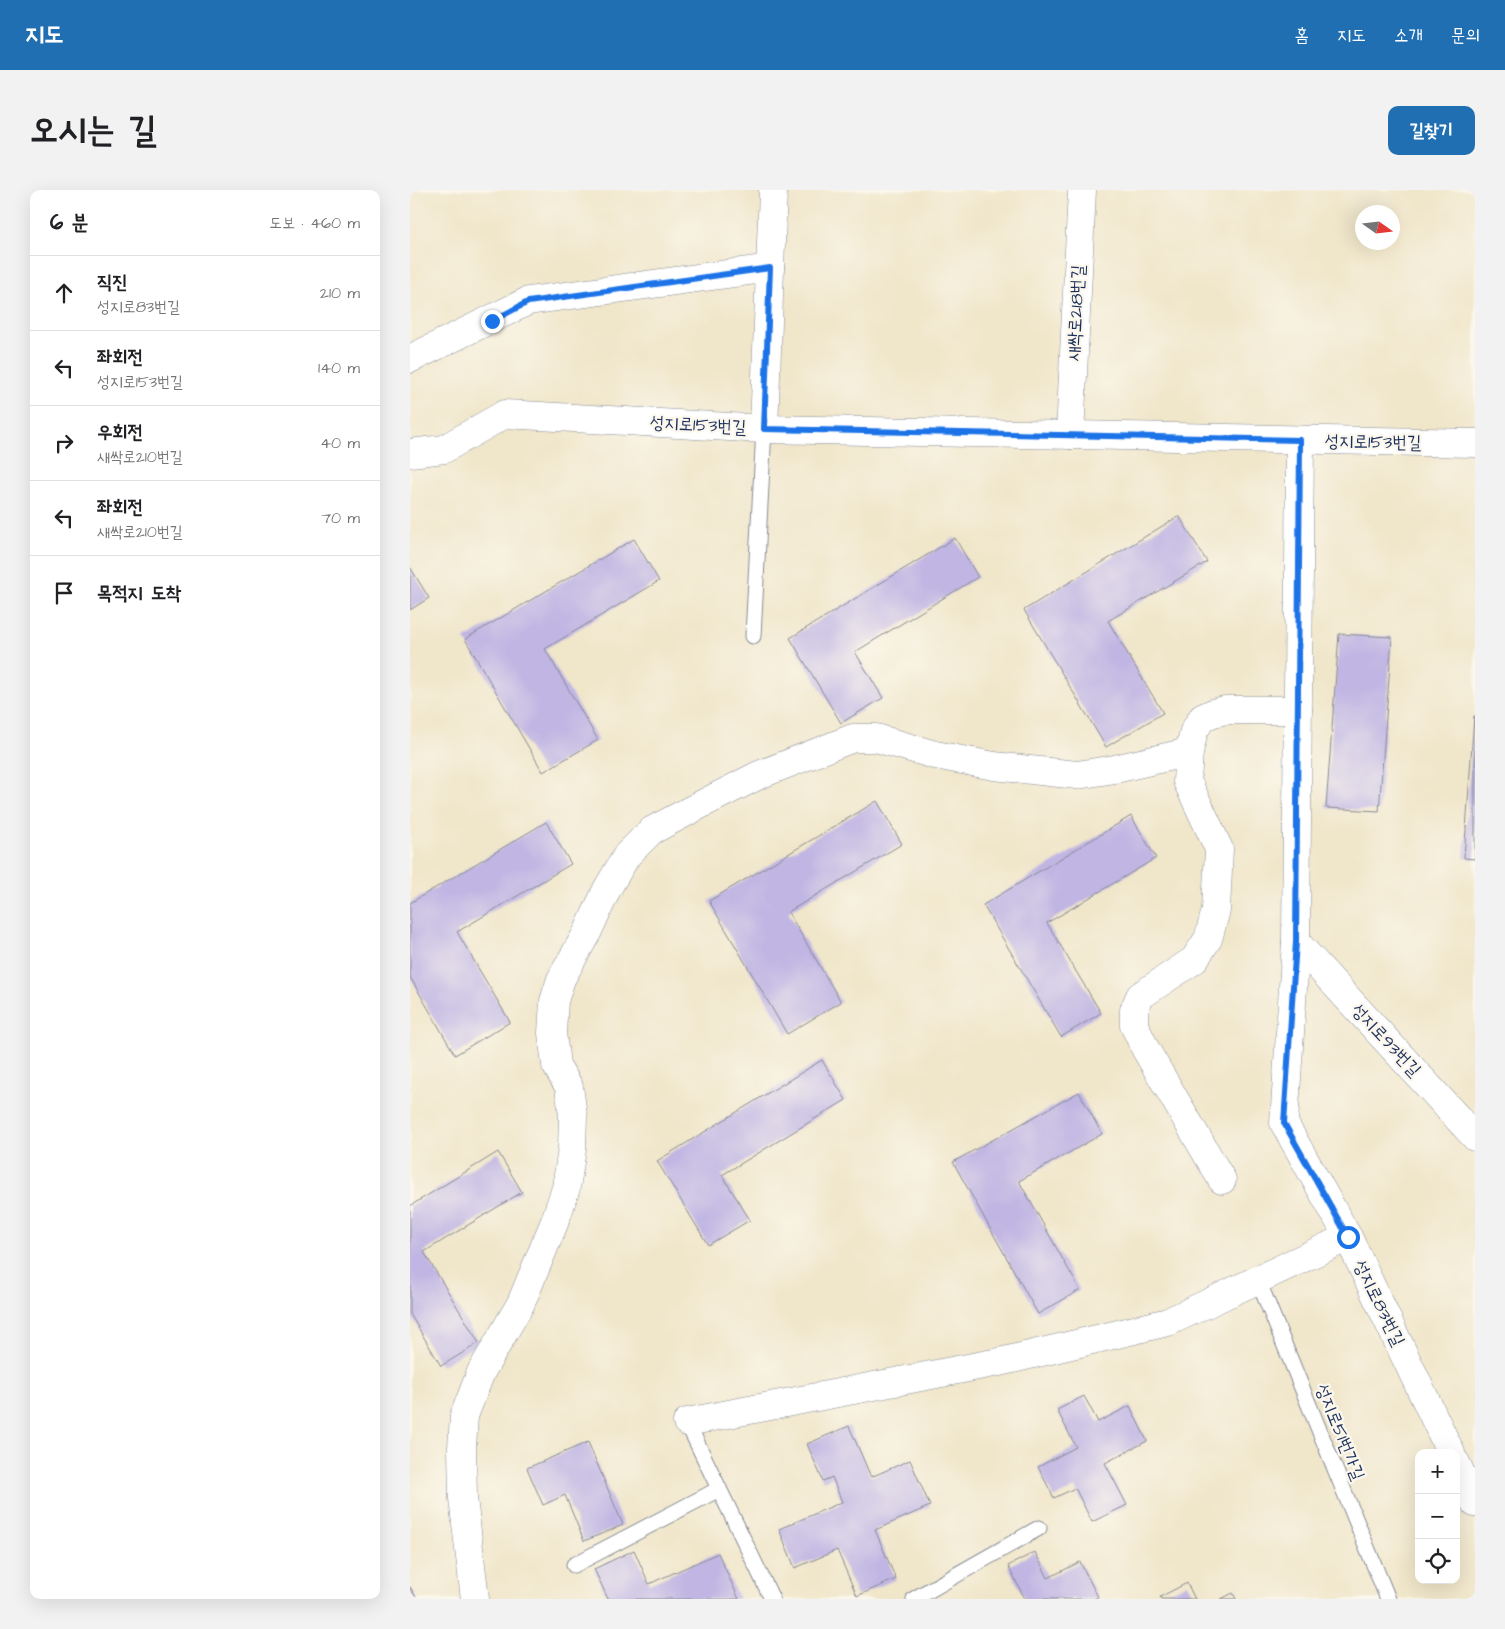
<!DOCTYPE html>
<html lang="ko">
<meta charset="utf-8">
<style>
:root{--surface:#fff;--page:#f2f2f2;--text:#202124;--muted:#757577;--line:#e0e0e0;--accent:#1f6fb2}
body{margin:0;font-family:"Architects Daughter","Poor Story",sans-serif;background:var(--page);color:var(--text)}
.controls{position:absolute;right:15px;bottom:15px;display:grid;overflow:hidden;border-radius:10px;box-shadow:0 5px 20px #0002}
.controls button{width:45px;height:45px;display:grid;place-items:center;padding:0;border:0;border-bottom:1px solid var(--line);background:var(--surface);color:var(--text);font:25px sans-serif}
.compass{position:absolute;left:945px;top:15px;width:45px;height:45px;border-radius:50%;background:var(--surface);box-shadow:0 5px 20px #0002;rotate:104deg}
.stop{position:absolute;width:15px;height:15px;margin:-11px;border:4px solid #1a73e8;border-radius:50%;background:#fff}
.stop.end{background:#1a73e8;border-color:#fff;box-shadow:0 1px 5px #0008}
.list{margin:0;padding:0;list-style:none}
h2{display:flex;justify-content:space-between;align-items:center;height:65px;margin:0;padding:0 20px;font-size:21px}
h2 small{font-size:16px;font-weight:400;color:var(--muted)}
.list li{display:grid;grid-template-columns:32px 1fr auto;gap:15px;align-items:center;box-sizing:border-box;height:75px;padding:0 20px;border-top:1px solid var(--line)}
.list b{display:block;font-size:19px;white-space:nowrap}
.list p{margin:0;font-size:16px;white-space:nowrap;color:var(--muted)}
.list em{font-size:16px;font-style:normal;color:var(--muted)}
.icon{flex:none;width:28px;height:28px;fill:none;stroke:currentColor;stroke-width:2;stroke-linecap:round;stroke-linejoin:round}
.map{position:relative;flex:none;width:1065px;height:1409px;overflow:hidden;border-radius:10px}
header{display:flex;align-items:center;gap:30px;box-sizing:border-box;height:70px;padding:0 25px;background:var(--accent);color:#fff}
header strong{font-size:24px}
nav{display:flex;gap:28px;margin-inline-start:auto;font-size:18px}
.intro{display:flex;align-items:center;justify-content:space-between;box-sizing:border-box;height:120px;padding:0 30px}
h1{margin:0;font-size:35px}
.button{padding:12px 22px;border-radius:10px;background:var(--accent);color:#fff;font-size:18px;font-weight:700}
main{display:flex;gap:30px;padding:0 30px}
aside{flex:1;background:var(--surface);border-radius:10px;box-shadow:0 5px 20px #0002}
.map>svg:first-child{display:block}
.building{fill:#c0b5e3}
.lines{fill:none;stroke-linecap:round;stroke-linejoin:round}
.service-casing{stroke:#868a94;stroke-width:17}
.minor-casing{stroke:#868a94;stroke-width:29}
.service{stroke:#fff;stroke-width:15}
.minor{stroke:#fff;stroke-width:28}
.route{stroke:#1a73e8;stroke-width:6}
.labels{text-anchor:middle;dominant-baseline:central;stroke-width:4.5;stroke-linejoin:round;paint-order:stroke}
.street-label{font-size:18px;fill:#1b2f5e;stroke:#fbf7ec}
</style>
<header>
<strong>지도</strong>
<nav><a>홈</a><a>지도</a><a>소개</a><a>문의</a></nav>
</header>
<div class="intro"><h1>오시는 길</h1><a class="button">길찾기</a></div>
<main>
<aside>
<h2>6 분<small>도보 · 460 m</small></h2>
<ul class="list">
<li><svg class="icon" aria-label="ahead" viewBox="0 0 24 24"><path d="M12 20V5M6 11l6-6 6 6"/></svg><div><b>직진</b><p>성지로83번길</p></div><em>210 m</em></li>
<li><svg class="icon" aria-label="left" viewBox="0 0 24 24"><path d="M17 20v-9H6M10 6l-5 5 5 5"/></svg><div><b>좌회전</b><p>성지로153번길</p></div><em>140 m</em></li>
<li><svg class="icon" aria-label="right" viewBox="0 0 24 24"><path d="M7 20v-9h11M14 6l5 5-5 5"/></svg><div><b>우회전</b><p>새싹로210번길</p></div><em>40 m</em></li>
<li><svg class="icon" aria-label="left" viewBox="0 0 24 24"><path d="M17 20v-9H6M10 6l-5 5 5 5"/></svg><div><b>좌회전</b><p>새싹로210번길</p></div><em>70 m</em></li>
<li><svg class="icon" aria-label="arrive" viewBox="0 0 24 24"><path d="M6 21V4h12l-3 4 3 4H6"/></svg><div><b>목적지 도착</b></div></li>
</ul>
</aside>
<div class="map">
<svg width="1065" height="1409" viewBox="0 0 1065 1409">
<rect width="100%" height="100%" fill="#fbf7ec"/>
<filter id="ink" filterUnits="userSpaceOnUse"><feTurbulence type="fractalNoise" baseFrequency=".02" numOctaves="2"/><feDisplacementMap in="SourceGraphic" scale="10" xChannelSelector="R" yChannelSelector="G"/><feConvolveMatrix kernelMatrix="1 2 1 2 8 2 1 2 1" color-interpolation-filters="sRGB"/></filter>
<filter id="wash" filterUnits="userSpaceOnUse"><feTurbulence type="fractalNoise" baseFrequency=".0096" numOctaves="4" result="noise"/><feDisplacementMap in="SourceGraphic" scale="20" xChannelSelector="R" yChannelSelector="G"/><feGaussianBlur stdDeviation="1.12" result="paint"/><feColorMatrix in="noise" values="0 0 0 0 0 0 0 0 0 0 0 0 0 0 0 0 0 1.4 0 .05"/><feComposite in="paint" operator="in"/></filter>
<g filter="url(#wash)">
<rect width="100%" height="100%" fill="#f0e6ca"/>
<g id="blocks">
<g class="building">
<path d="M769 326 797 372 698 431 753 523 696 557 614 420Z"/>
<path d="M545 348 568 387 445 462 473 508 431 533 380 448Z"/>
<path d="M224 349 249 391 135 459 188 550 133 582 55 449Z"/>
<path d="M0 377 19 408 0 420Z"/>
<path d="M929 444 982 447 969 621 916 618Z"/>
<path d="M1064 526H1065V669L1054 668Z"/>
<path d="M467 611 492 654 378 722 431 812 377 844 299 711Z"/>
<path d="M721 626 746 668 637 733 691 823 651 847 573 715Z"/>
<path d="M136 632 161 674 47 742 100 832 45 865 0 787V713Z"/>
<path d="M412 870 436 910 312 985 340 1030 298 1055 247 971Z"/>
<path d="M669 902 692 944 609 991 670 1100 628 1124 543 972Z"/>
<path d="M88 962 112 1002 14 1062 69 1153 31 1176 0 1124V1016Z"/>
<path d="M674 1206 688 1232 720 1216 737 1251 695 1273 717 1315 682 1332 665 1298 644 1308 628 1277 666 1257 647 1220Z"/>
<path d="M439 1236 461 1287 500 1270 520 1316 465 1340 486 1389 447 1406 427 1360 385 1378 369 1339 432 1312 422 1287 413 1291 397 1254Z"/>
<path d="M178 1252 213 1335 174 1351 155 1305 133 1315 117 1278Z"/>
<path d="M224 1360 239 1394 308 1363 329 1409H198L184 1379Z"/>
<path d="M625 1362 638 1388 670 1372 688 1407 683 1409H615L598 1376Z"/>
<path d="M777 1393 785 1409H751L750 1407Z"/>
<path d="M0 1397 7 1409H0Z"/>
<path d="M823 1403 826 1409H811Z"/>
</g>
</g>
</g>
<g filter="url(#ink)">
<use href="#blocks" fill-opacity="0" stroke="#868a94" stroke-width="1"/>
<g class="lines">
<defs>
<g id="service">
<path d="M343 446 354 239"/>
<path d="M848 1090 978 1409"/>
<path d="M277 1232 362 1409"/>
<path d="M164 1375 309 1299"/>
<path d="M504 1409 629 1338"/>
</g>
<g id="minor">
<path d="M0 169 118 111 360 78"/>
<path d="M354 239 363 0"/>
<path d="M660 245 672 0"/>
<path d="M890 250 886 752 874 933 938 1047 1041 1263"/>
<path d="M0 263 34 259 95 224 354 239 1065 253"/>
<path d="M886 752 1065 947"/>
<path d="M812 990 736 860 724 835V820L730 806 784 770 798 749 806 720 809 659 777 591 779 562 784 541 792 528 803 523 816 520H888"/>
<path d="M277 1232 594 1171 758 1132 938 1047"/>
<path d="M1046 1273 1065 1313"/>
<path d="M65 1409 53 1308 52 1258 54 1226 71 1182 111 1113 145 1031 156 998 162 959 163 925 159 897 146 875 142 843 144 811 151 789 178 741 197 699 217 665 241 641 290 615 349 585 443 548H466L525 565 584 576 667 585 705 579 779 562"/>
</g>
</defs>
<use href="#service" class="service-casing"/>
<use href="#minor" class="minor-casing"/>
<use href="#service" class="service"/>
<use href="#minor" class="minor"/>
</g>
</g>
<g class="lines" filter="url(#ink)">
<path class="route" d="M82 131 118 112 360 78 354 239 890 250 886 752 874 933 938 1047"/>
</g>
<g class="labels">
<g class="street-label">
<text transform="translate(666 123) rotate(-87)">새싹로218번길</text>
<text transform="translate(288 235) rotate(3)">성지로153번길</text>
<text transform="translate(963 252) rotate(1)">성지로153번길</text>
<text transform="translate(976 850) rotate(47)">성지로93번길</text>
<text transform="translate(969 1113) rotate(64)">성지로83번길</text>
<text transform="translate(930 1242) rotate(68)">성지로51번가길</text>
</g>
</g>
</svg>
<div class="controls">
<button>+</button>
<button>−</button>
<button><svg class="icon" aria-label="locate" viewBox="0 0 24 24"><circle cx="12" cy="12" r="6"/><path d="M12 2v4M12 18v4M2 12h4M18 12h4"/></svg></button>
</div>
<svg class="compass" viewBox="-18 -18 36 36"><path d="M0-13l5 13h-10z" fill="#e53935"/><path d="M0 13l5-13h-10z" fill="#757577"/></svg>
<div class="stop" style="left:938px;top:1047px"></div>
<div class="stop end" style="left:82px;top:131px"></div>
</div>
</main>
